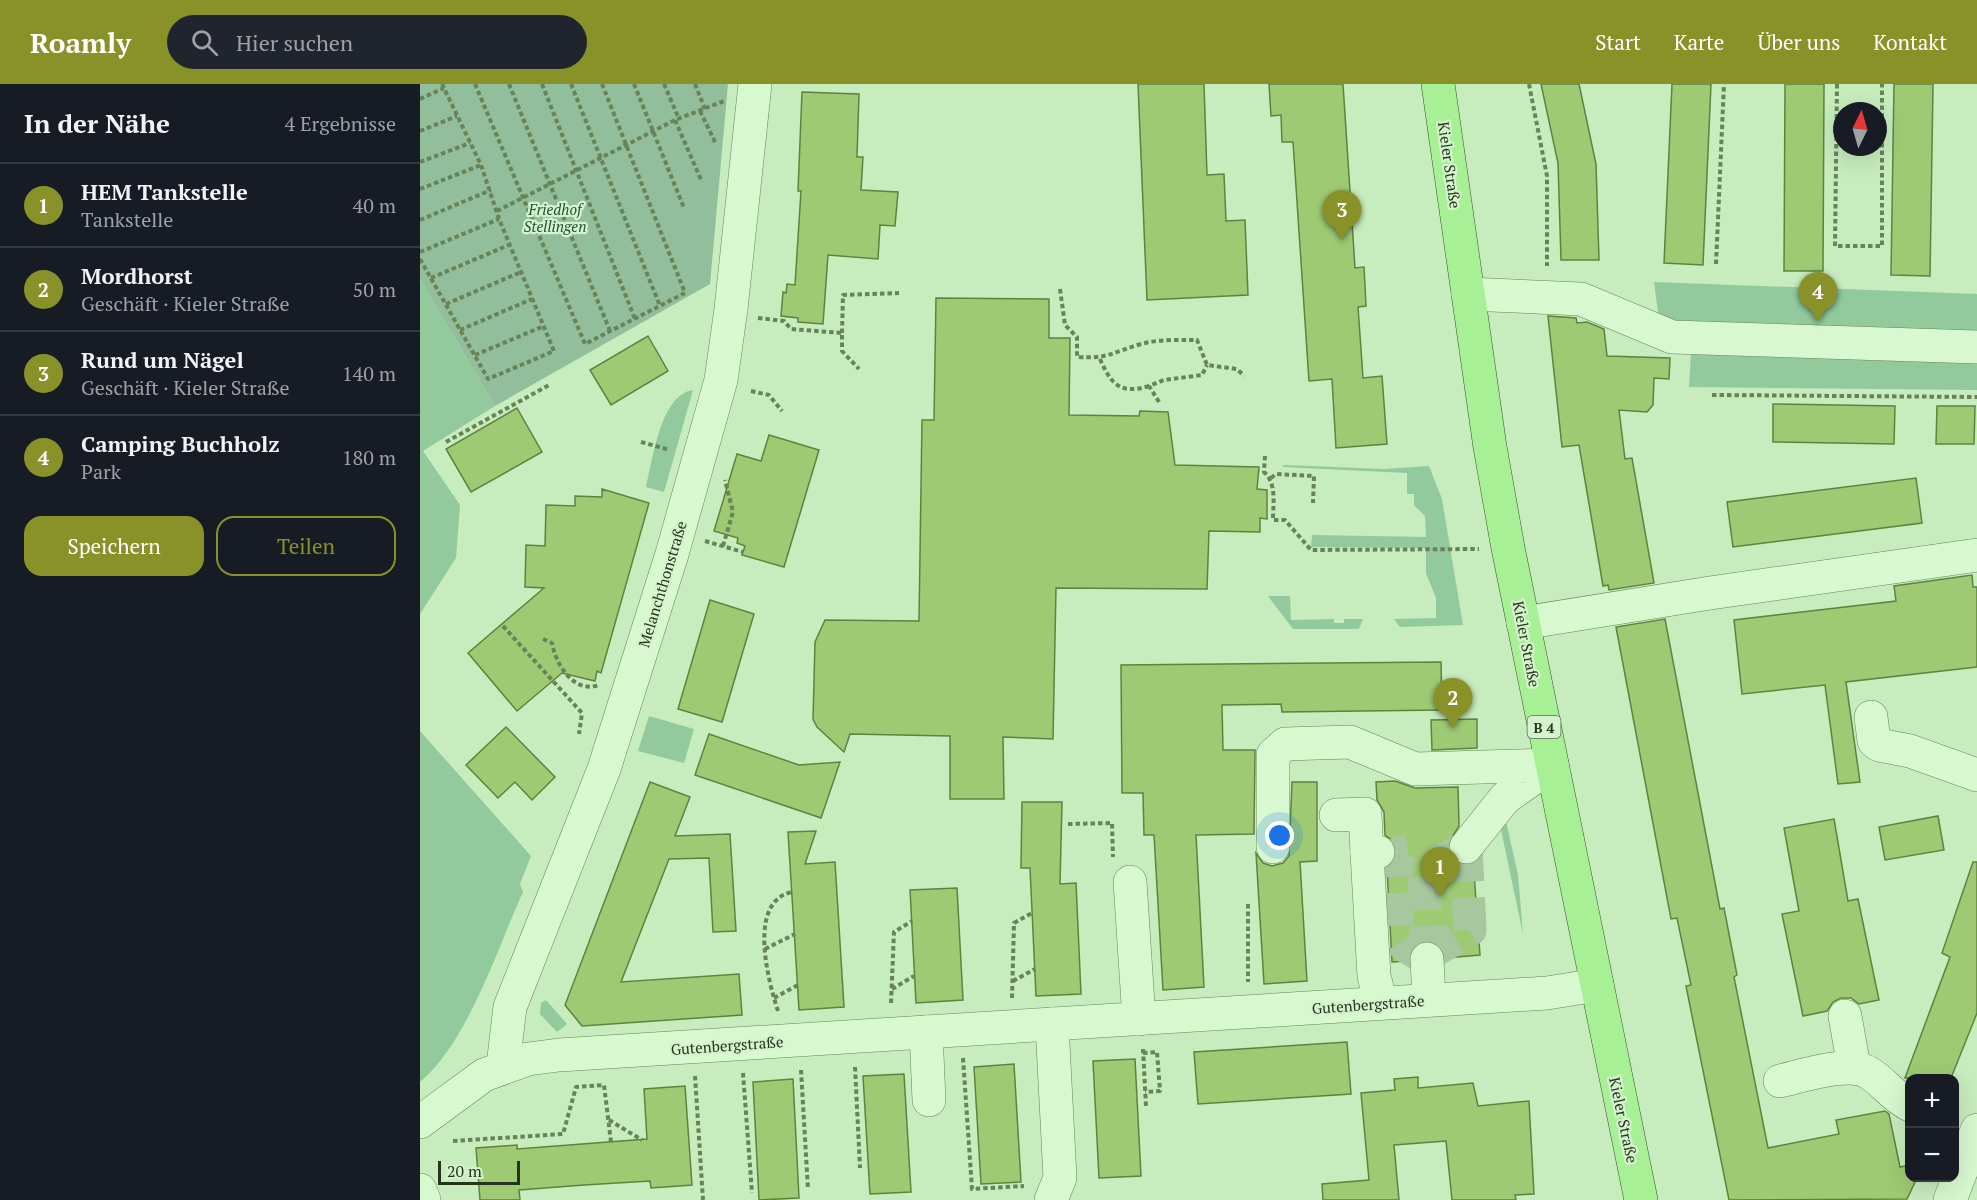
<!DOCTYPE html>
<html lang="de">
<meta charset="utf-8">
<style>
:root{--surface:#171b24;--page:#20242c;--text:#f1f3f6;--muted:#9ea1a6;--line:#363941;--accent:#889229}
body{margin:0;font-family:"PT Serif",serif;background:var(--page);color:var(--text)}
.controls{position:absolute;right:18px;bottom:18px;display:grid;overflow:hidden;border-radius:12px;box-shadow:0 6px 24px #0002}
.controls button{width:54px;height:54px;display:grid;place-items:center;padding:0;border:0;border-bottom:2px solid var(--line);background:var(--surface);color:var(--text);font:30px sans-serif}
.compass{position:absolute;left:1413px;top:18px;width:54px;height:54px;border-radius:50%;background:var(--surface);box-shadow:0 6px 24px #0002;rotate:5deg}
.scale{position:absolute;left:18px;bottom:15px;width:82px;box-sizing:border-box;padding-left:6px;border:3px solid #26341c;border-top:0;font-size:16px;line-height:21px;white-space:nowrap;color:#26341c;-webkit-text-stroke:4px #d4f4cd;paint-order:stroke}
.you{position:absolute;left:860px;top:752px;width:21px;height:21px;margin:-15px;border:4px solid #fff;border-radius:50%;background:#1a73e8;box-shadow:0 0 0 9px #1a73e833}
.badge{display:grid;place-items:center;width:39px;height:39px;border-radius:50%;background:var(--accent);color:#fff;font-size:20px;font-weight:700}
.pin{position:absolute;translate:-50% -50px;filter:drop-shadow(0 2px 3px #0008)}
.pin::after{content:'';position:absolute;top:32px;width:21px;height:18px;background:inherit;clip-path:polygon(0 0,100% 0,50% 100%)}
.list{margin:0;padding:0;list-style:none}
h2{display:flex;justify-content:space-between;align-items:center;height:78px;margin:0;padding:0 24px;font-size:26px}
h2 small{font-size:20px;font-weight:400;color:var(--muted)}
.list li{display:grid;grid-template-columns:39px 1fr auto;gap:18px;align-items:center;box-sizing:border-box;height:84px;padding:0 24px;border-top:2px solid var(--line)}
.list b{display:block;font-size:22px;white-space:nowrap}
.list p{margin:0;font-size:20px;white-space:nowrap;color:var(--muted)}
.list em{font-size:20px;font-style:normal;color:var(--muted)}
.actions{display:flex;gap:12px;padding:18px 24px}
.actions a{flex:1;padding:14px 0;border:2px solid var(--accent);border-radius:18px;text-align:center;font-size:21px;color:var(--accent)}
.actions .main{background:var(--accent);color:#fff}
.icon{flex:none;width:33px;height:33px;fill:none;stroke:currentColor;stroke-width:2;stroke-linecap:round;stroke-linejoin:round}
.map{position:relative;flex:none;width:1557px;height:1116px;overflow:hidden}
header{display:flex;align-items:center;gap:36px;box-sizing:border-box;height:84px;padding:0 30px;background:var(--accent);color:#fff}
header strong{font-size:28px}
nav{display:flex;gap:33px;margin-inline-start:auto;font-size:21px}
.search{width:420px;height:54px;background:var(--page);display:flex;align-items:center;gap:15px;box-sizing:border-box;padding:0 21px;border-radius:33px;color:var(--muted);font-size:22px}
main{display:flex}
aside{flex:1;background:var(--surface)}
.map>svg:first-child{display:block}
.green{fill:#92ca9e}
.cemetery{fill:#92be9c}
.building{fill:#9eca74;stroke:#60823e;stroke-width:1.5}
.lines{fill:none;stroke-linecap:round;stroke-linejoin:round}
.minor-tunnel{stroke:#a7c79e;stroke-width:33;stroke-dasharray:33 16;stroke-linecap:butt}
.minor-casing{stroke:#688457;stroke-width:34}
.major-casing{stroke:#3c512c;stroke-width:34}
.path{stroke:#688457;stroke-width:4;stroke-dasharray:4.5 3;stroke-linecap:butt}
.minor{stroke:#d8f8d0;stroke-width:33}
.major{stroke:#a8f095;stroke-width:33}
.labels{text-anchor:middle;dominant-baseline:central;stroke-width:4.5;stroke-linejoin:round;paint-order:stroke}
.shield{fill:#d4f4cd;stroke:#5a6e51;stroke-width:1.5}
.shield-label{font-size:14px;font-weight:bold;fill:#26341c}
.street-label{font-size:15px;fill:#26341c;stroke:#d4f4cd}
.park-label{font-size:15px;font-style:italic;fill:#235032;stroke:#d4f4cd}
</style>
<header>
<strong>Roamly</strong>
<div class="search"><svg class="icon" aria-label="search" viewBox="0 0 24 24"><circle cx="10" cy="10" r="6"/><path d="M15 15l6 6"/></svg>Hier suchen</div>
<nav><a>Start</a><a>Karte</a><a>Über uns</a><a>Kontakt</a></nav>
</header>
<main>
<aside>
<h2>In der Nähe<small>4 Ergebnisse</small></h2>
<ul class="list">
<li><span class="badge">1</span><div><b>HEM Tankstelle</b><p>Tankstelle</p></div><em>40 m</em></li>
<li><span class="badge">2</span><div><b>Mordhorst</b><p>Geschäft · Kieler Straße</p></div><em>50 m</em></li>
<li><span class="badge">3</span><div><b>Rund um Nägel</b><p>Geschäft · Kieler Straße</p></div><em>140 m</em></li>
<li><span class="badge">4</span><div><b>Camping Buchholz</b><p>Park</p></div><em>180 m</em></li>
</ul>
<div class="actions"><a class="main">Speichern</a><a>Teilen</a></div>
</aside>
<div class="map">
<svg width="1557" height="1116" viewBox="0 0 1557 1116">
<rect width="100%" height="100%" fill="#c7ecbe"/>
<g class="green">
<path d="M0 195 75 322 3 367 40 421 36 474 0 530Z"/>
<path d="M1234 198 1557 210V306L1269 303 1271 268 1243 265Z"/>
<path d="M273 306 244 408 226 403C233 376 240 311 273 306Z"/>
<path d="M863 381 964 385 1009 382 1022 415 1043 541 980 543 974 535 1016 534V514L1006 489V464L891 463 892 451 1006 453 1005 432 994 421V410H987V389L863 383Z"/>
<path d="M848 512H870L871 536 914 535V539H924V535H943L939 545H873Z"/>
<path d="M229 632 274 645 264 679 218 667Z"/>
<path d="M0 647 111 772 100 800 103 808C77 865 48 958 0 998Z"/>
<path d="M1086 737 1098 791 1103 850 1080 741Z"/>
<path d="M126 916 147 940 137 948 120 930 121 919Z"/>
</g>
<path class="cemetery" d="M0 0H308L290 200 75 322 0 195Z"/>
<g class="building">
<path d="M718 0H784L787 91 804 90 806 137 825 136 828 211 727 216Z"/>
<path d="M849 0H923L935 184 944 183 945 202 946 222 938 223 943 294 962 292 967 360 916 364 912 295 889 297 873 58H862L861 31 851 32Z"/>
<path d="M1121 0H1159L1176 80 1179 176H1141L1138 79Z"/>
<path d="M1252 0H1291L1283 181 1244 179Z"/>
<path d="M1365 0H1404L1403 187H1364Z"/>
<path d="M1474 0H1513L1510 192 1471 191Z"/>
<path d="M382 8 439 10 437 73H443L441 106 478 108 475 142 460 141 458 175 408 171 403 240 378 238V234L361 232 363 208 366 209 367 200 375 201 381 107H378Z"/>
<path d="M516 214 629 215V254H650L649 331 719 332 720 327 748 328 755 381 839 383 837 405 847 406V435L840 434V448L789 447 787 505 636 504 633 655 583 653 584 715H530V652L430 650 424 668 397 643 393 635 395 558 405 536 499 537 502 336H514Z"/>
<path d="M1128 232 1156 234 1157 239 1167 238 1184 245 1187 272 1250 274 1249 295 1234 294 1233 321 1227 328 1199 326 1205 375 1212 374 1234 499 1189 506 1188 501 1183 502 1159 361 1142 363Z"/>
<path d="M228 252 248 287 191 321 170 286Z"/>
<path d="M1353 320 1475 322 1474 360 1353 358Z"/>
<path d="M1517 322H1555L1554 360H1516Z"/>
<path d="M97 324 122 368 51 408 26 365Z"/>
<path d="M349 351 399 366 364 483 322 471 325 462 317 459 318 454 294 447 317 370 341 377Z"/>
<path d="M1496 394 1502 439 1313 463 1307 418Z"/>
<path d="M182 405 229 419 181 589 177 587 175 597 142 589 97 627 48 569 124 504 105 503 106 461 125 462 126 421 155 422V412L182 413Z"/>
<path d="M1552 491 1553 503H1557V583L1426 598 1440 698 1418 700 1405 601 1322 610 1314 536 1476 517 1474 502Z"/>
<path d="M290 516 334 530 302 638 258 625Z"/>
<path d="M1245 535 1300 825 1304 824 1317 891 1314 893 1348 1064 1419 1050 1416 1036 1465 1027 1469 1030 1480 1083 1490 1081V1094H1497L1487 1115 1309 1116 1266 902 1271 901 1257 834 1251 835 1196 543Z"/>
<path d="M1021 578 1022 626 862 628 861 620 802 621 803 666H835L834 750 776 751 784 903 743 906 734 751H724L723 709H702L701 581Z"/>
<path d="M1057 635V664L1012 666 1011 636Z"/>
<path d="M86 643 135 693 112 716 95 698 78 714 46 681Z"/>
<path d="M289 650 379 681 420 678 401 734 275 691Z"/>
<path d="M975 697 995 704 1038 703 1039 742 1028 760V769L1035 778 1043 781H1052L1054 789 1060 871 1026 874 1023 865 1016 859 1006 856 996 860 991 866 988 877 972 878 967 784 975 776 977 767 973 757 965 751 964 728 957 716 956 698Z"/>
<path d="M230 698 270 713 255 752 310 750 316 847 293 848 289 774 249 775 201 898 319 890 322 931 162 942 145 921Z"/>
<path d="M872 698H897V777L880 778 887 897 844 900 836 769 843 779 852 782 863 779 869 772Z"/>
<path d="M602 718H642L640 800 656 799 661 910 616 912 610 784H601Z"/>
<path d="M1518 732 1524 766 1465 776 1459 743Z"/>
<path d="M1414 735 1428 817 1438 815 1459 916 1439 920 1431 914H1421L1413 918 1407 927 1383 932 1362 830 1379 827 1364 744Z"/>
<path d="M396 747 385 780 415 778 424 923 379 926 368 748Z"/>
<path d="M1553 778H1557V929L1531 994H1485L1530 873 1522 869Z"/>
<path d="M537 804 543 916 496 919 490 806Z"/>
<path d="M927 958 931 1010 778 1020 774 968Z"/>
<path d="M715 975 721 1092 679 1094 673 977Z"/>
<path d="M594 980 601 1098 561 1100 554 983Z"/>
<path d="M484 990 491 1108 450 1110 443 992Z"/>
<path d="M998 993V1004L1053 999 1058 1022 1109 1017 1114 1110 1095 1111 1096 1116H1032L1026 1057 974 1061 979 1116H903L902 1100 949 1096 941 1009 975 1006 974 995Z"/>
<path d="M373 995 379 1114 339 1116 333 998Z"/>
<path d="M265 1002 272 1101 231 1104 230 1097 164 1101 99 1106 100 1116H60L56 1064 97 1061V1065L227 1055 224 1005Z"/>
</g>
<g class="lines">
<g class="minor-tunnel">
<path d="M988 767 981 768 976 779 978 852 985 862 1007 875"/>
<path d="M1007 871 1050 846 1046 763"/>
<path d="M1007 875 1004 787 1046 763"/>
</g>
<defs>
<g id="minor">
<path d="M1048 210 1161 215 1252 253 1557 263"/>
<path d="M1103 539 1290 509 1557 471"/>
<path d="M1451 633 1454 657 1459 661 1490 667 1557 691"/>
<path d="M916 731 945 730 947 769 958 768"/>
<path d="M853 763V671L865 660 930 658 995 685 1132 681 1085 714 1046 763"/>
<path d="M947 769 954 892 961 919"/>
<path d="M710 798 719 935"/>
<path d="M1007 875 1009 916"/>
<path d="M1425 932 1434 983"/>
<path d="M506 948 509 1016"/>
<path d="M83 982 90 923 184 685 252 470 301 296 311 225 335 0"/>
<path d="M1360 997C1382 992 1429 976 1449 989 1464 998 1472 1012 1490 1021"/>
<path d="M0 1038 64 991 108 975 139 971 1127 909 1177 901"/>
<path d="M0 1106 4 1116"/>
<path d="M631 1116 640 1094 632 940"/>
<path d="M1530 1116 1557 1046"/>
</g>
<path id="major" d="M1018 0 1070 363 1088 464 1221 1116"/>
</defs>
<use href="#minor" class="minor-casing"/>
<use href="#major" class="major-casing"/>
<g class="path">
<path d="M55 0 165 260 265 209 182 0"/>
<path d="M89 0 190 247"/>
<path d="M122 0 215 235"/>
<path d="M151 0 240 222"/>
<path d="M214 0 264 124"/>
<path d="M244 0 259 35"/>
<path d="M275 0 285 25"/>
<path d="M1109 0 1127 92V182"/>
<path d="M1417 0 1415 162H1462V0"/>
<path d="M0 15 24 4"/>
<path d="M280 27 296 60"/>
<path d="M255 36 282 98"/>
<path d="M0 47 37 32"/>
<path d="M0 78 50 59"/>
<path d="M0 105 61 81"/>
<path d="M77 127 255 36 304 17"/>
<path d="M0 136 71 106"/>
<path d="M0 168 79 135"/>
<path d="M0 175 68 295 134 267 79 135 61 81 22 0"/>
<path d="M1296 180 1304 0"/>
<path d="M11 194 89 161"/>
<path d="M640 205 645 241 657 253V273C689 275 693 268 721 260 739 255 759 256 777 256L787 281 817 285 824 292"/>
<path d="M26 220 101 188"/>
<path d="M338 234 364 237 371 245 422 249V267L439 285"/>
<path d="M40 246 112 215"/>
<path d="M422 249 423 211 479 209"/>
<path d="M55 271 124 242"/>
<path d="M680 275C691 300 700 311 729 302"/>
<path d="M331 307 349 311 362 327"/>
<path d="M1292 311 1557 313"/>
<path d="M739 318 729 302 744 296 782 291 787 281"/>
<path d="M26 358 131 300"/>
<path d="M221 358 250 366"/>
<path d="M845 372 844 388C857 400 853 419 853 436H865L891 466 1059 465"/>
<path d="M851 394 856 390 894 392 893 419"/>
<path d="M285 457 323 468"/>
<path d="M303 462 313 428 305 396"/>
<path d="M83 542 162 629 159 650"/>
<path d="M123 555 132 559C136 581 154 610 179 601"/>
<path d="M648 740 692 739 693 773"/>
<path d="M828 820V898"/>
<path d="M345 865 375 850"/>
<path d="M593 897 615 885"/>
<path d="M472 905 494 892"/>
<path d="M354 914 378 901"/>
<path d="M592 914 594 839 612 829"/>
<path d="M471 919 474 848 492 837"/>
<path d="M358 927C348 897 327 817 372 808"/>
<path d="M723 965 726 1022"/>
<path d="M723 969 737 968 740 1007 725 1008"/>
<path d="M543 974 552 1105 604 1102"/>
<path d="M435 983 440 1084"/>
<path d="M381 986 388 1105"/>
<path d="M323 989 332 1109"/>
<path d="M275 992 283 1116"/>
<path d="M189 1036 222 1056"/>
<path d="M33 1057 143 1050 156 1003 184 1001 191 1058"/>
</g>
<use href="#minor" class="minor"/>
<use href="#major" class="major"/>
</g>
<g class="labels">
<rect class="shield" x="1107.5" y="632" width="33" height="22" rx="4.5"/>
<g class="shield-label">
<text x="1124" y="643">B 4</text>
</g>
<g class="street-label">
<text transform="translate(1030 81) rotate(82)">Kieler Straße</text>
<text transform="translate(242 500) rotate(-73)">Melanchthonstraße</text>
<text transform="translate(1107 560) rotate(79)">Kieler Straße</text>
<text transform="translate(948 920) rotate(-4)">Gutenbergstraße</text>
<text transform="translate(307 961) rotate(-4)">Gutenbergstraße</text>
<text transform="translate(1204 1036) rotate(78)">Kieler Straße</text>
</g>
<g class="park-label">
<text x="135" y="125">Friedhof<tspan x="135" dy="17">Stellingen</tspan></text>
</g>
</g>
</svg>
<div class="controls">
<button>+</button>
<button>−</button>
</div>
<svg class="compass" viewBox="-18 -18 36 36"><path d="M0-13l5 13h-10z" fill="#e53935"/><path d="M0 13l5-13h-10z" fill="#9ea1a6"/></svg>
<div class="scale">20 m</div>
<div class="you"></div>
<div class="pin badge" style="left:1020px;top:813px">1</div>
<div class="pin badge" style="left:1033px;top:644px">2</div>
<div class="pin badge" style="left:922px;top:156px">3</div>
<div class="pin badge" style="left:1398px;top:238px">4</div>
</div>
</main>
